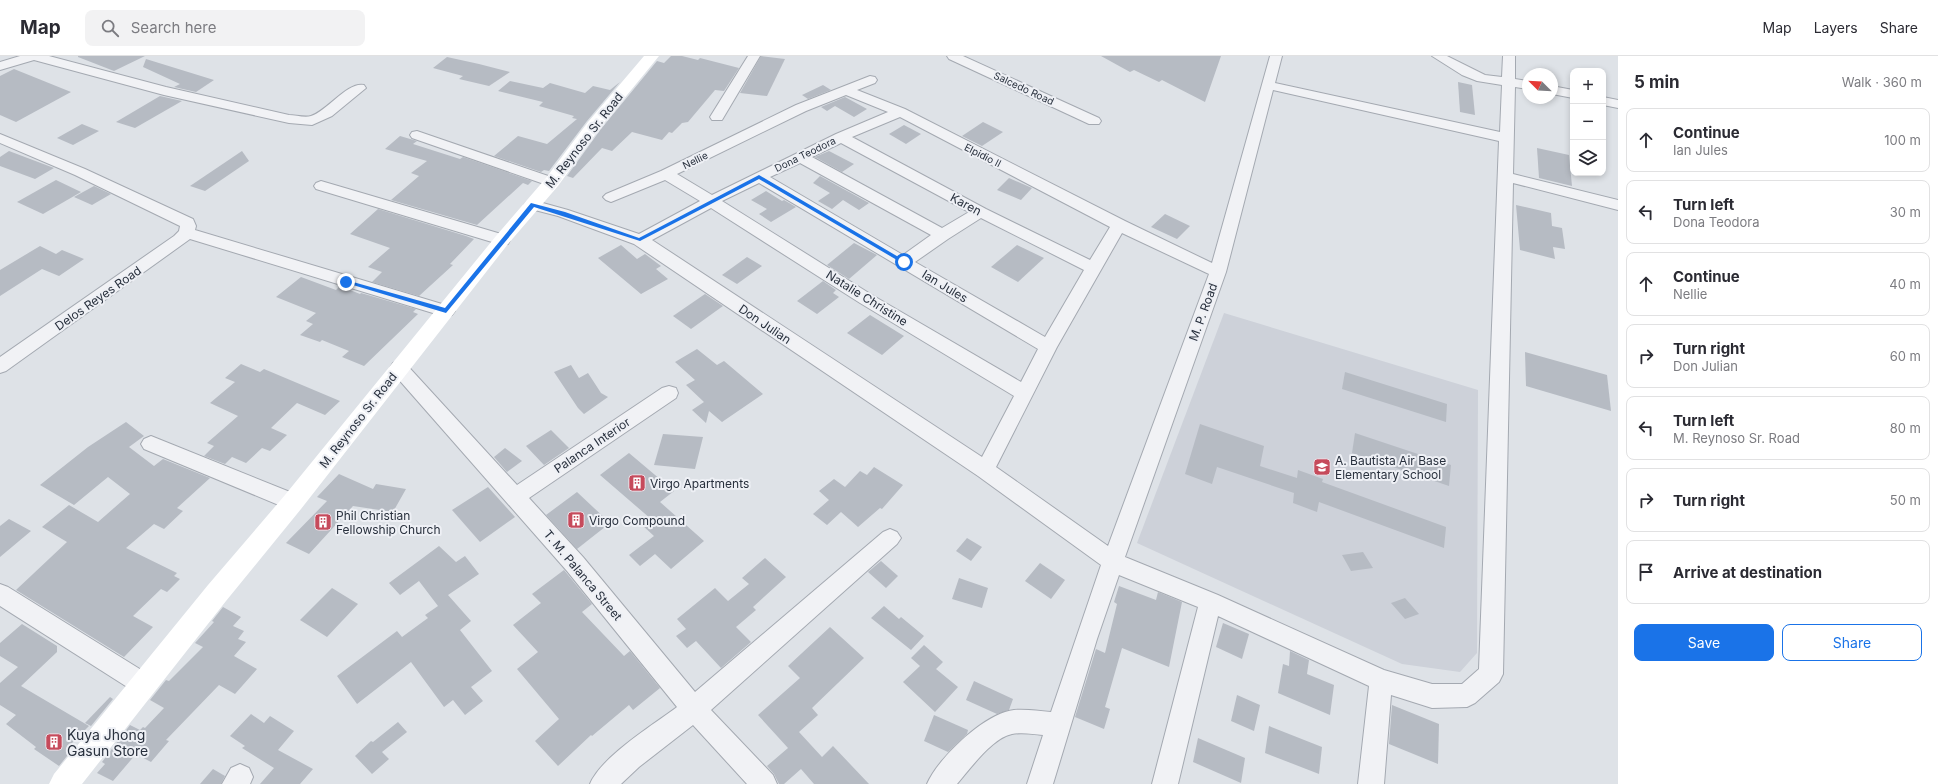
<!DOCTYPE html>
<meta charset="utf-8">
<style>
:root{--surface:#fff;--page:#f2f2f3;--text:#2b2b33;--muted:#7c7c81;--line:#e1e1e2;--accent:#1a73e8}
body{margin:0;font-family:Inter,sans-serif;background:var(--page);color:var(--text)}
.controls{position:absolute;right:12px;top:12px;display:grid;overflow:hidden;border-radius:8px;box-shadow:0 2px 6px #0003}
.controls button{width:36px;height:36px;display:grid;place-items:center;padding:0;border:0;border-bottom:1px solid var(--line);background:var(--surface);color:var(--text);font:20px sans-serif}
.compass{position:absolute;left:1522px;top:12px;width:36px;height:36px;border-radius:50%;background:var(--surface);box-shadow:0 2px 6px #0003;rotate:294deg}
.stop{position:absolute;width:12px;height:12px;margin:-9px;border:3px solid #1a73e8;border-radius:50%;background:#fff}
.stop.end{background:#1a73e8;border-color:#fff;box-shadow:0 1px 4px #0008}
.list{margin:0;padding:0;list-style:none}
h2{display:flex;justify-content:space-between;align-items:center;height:52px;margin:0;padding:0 16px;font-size:17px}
h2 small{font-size:13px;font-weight:400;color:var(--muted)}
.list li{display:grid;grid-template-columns:26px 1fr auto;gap:12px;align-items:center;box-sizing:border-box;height:64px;margin:0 8px 8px;padding:0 8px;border:1px solid var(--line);border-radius:8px}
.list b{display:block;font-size:15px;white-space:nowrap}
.list p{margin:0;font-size:13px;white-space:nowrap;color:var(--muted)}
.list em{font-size:13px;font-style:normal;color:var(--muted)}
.actions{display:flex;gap:8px;padding:12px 16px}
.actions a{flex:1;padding:9px 0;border:1px solid var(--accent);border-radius:8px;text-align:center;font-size:14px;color:var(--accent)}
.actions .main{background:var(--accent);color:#fff}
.icon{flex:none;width:22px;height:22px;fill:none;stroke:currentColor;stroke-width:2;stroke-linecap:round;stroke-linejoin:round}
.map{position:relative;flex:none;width:1618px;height:728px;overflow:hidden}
header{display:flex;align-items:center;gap:24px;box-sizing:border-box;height:56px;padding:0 20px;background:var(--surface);border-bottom:1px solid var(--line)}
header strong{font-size:19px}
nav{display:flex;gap:22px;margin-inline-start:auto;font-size:14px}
.search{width:280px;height:36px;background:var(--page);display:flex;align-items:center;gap:10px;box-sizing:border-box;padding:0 14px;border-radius:8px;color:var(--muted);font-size:15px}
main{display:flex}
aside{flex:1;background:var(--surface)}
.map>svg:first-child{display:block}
.built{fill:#cdd1d9}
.building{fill:#b6bbc3}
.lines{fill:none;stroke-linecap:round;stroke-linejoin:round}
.street-casing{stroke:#a4a9b1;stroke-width:2}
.street{fill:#f1f2f5;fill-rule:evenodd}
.secondary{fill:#fff;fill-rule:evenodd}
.route{fill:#1a73e8}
.labels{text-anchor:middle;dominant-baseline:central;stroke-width:4;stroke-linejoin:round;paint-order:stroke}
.far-street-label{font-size:10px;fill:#28303d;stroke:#eef0f5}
.street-label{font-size:12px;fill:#28303d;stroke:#eef0f5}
.poi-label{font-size:12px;fill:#28303d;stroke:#eef0f5;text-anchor:start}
.near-poi-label{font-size:14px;fill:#28303d;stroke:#eef0f5;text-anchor:start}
</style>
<header>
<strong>Map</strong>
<div class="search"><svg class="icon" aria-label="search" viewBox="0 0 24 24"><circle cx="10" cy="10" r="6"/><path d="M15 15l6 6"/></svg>Search here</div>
<nav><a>Map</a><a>Layers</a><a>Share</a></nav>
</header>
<main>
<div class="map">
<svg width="1618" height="728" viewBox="0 0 1618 728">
<rect width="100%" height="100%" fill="#dee2e7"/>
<path class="built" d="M1224 257 1478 334 1477 597 1460 616 1402 608 1137 487Z"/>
<g class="building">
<path d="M78 0H145L114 15 78 1Z"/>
<path d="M671 0H682L698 4 700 2 739 12 724 35 715 34 688 66 682 67 672 77 669 76 662 84 632 76 612 95 602 92 573 122 567 120 601 73 657 5 664 7Z"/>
<path d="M761 0 785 3 767 40 740 37Z"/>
<path d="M1101 0H1221L1205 46 1162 24 1159 26 1134 14 1130 16Z"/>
<path d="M447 1 479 8 510 16 489 30 459 23 463 20 433 12Z"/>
<path d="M146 3 214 24 196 36 174 31 180 28 143 11Z"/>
<path d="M14 13 71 36 16 66 0 59V20Z"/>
<path d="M510 25 543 32 550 27 585 37 593 30 610 34 620 26 587 65 549 115 544 114 541 116 494 100 518 80 547 88 577 63 572 62 574 60 539 50 543 46 498 35Z"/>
<path d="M1458 26 1472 29 1475 59 1460 56Z"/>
<path d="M823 29 831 34 808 43 802 39Z"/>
<path d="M160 40 182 45 135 72 116 66Z"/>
<path d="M845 41 867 53 854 61 835 50 827 55 821 51Z"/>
<path d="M983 66 1003 76 982 90 962 80Z"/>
<path d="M82 68 99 75 73 89 57 82Z"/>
<path d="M904 69 921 78 906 88 889 78Z"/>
<path d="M400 80 417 85 413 88 460 103 463 101 532 125 528 129 523 127 477 169 391 144 419 120 411 117 427 105 385 93Z"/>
<path d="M1537 92 1569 99 1572 130 1539 122Z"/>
<path d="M9 95 54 112 35 123 0 110V101Z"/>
<path d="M242 95 249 105 205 135 190 130Z"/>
<path d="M829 95 854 108 842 116 815 101Z"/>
<path d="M820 120 869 147 859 154 843 144 832 153 818 145 830 137 813 127Z"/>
<path d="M1009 122 1032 132 1021 144 997 134Z"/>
<path d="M56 124 81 136 43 158 17 146Z"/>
<path d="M94 130 111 138 92 149 74 141Z"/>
<path d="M766 135 782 145 784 144 796 151 771 166 759 158 767 153 751 144Z"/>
<path d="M1516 149 1551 157 1552 170 1562 172 1565 193 1553 191 1555 203 1520 194Z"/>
<path d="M378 153 466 180 474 183 450 208 453 209 419 240 372 226 382 216 368 211 390 192 350 178Z"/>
<path d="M1165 158 1190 170 1177 183 1151 171Z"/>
<path d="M854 187 877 199 849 223 827 209Z"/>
<path d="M621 189 637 203 645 198 661 210 656 213 668 223 641 238 598 202Z"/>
<path d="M1017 189 1044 202 1018 226 991 211Z"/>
<path d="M40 190 56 198 62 194 84 203 59 220 42 213 0 240V214Z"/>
<path d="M747 201 762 210 737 228 722 219Z"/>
<path d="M301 221 336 234 340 230 360 238 361 237 416 253 413 256 418 258 364 310 342 301 349 295 322 284 320 286 300 279 313 268 306 265 316 257 276 241Z"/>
<path d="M823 225 836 234 833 237 839 241 817 258 797 245Z"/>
<path d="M705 238 723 250 691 273 673 260Z"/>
<path d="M870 259 904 280 882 299 847 277Z"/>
<path d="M697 293 717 309 724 305 763 338 722 366 709 355 706 367 692 354 704 346 686 329 695 324 675 306Z"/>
<path d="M1525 296 1607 319 1611 355 1526 330Z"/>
<path d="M241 308 260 316 264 313 340 345 325 359 297 347 271 372 287 379 270 395 262 392 246 407 232 401 225 408 204 400 214 390 207 387 238 360 210 347 235 326 225 322Z"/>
<path d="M571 309 579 322 588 317 601 337 608 341 584 358 578 352 554 316Z"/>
<path d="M1345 316 1447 348 1446 366 1342 333Z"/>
<path d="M126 366 144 380 129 391 154 410 163 403 210 422 177 452 183 455 164 473 154 468 126 492 177 517 174 520 180 523 167 536 161 533 133 560 153 571 124 601 16 534 67 486 42 471 69 449 98 466 130 438 108 421 74 449 40 429 88 391Z"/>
<path d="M1200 368 1264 390 1260 410 1297 422 1298 414 1323 423 1322 426 1446 471 1444 492 1319 446 1317 456 1293 447 1294 437 1217 411 1212 428 1185 418Z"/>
<path d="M551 374 569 392 544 409 526 390Z"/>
<path d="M1355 377 1451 409 1449 430 1352 397Z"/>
<path d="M663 378 703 381 695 413 654 409Z"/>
<path d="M505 392 522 405 507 416 494 401Z"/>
<path d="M629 397 674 435 660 446 704 485 671 513 655 498 640 510 629 499 654 480 642 469 651 463 600 419Z"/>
<path d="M874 411 903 429 882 453 880 452 858 471 841 456 827 469 813 458 829 444 819 435 834 423 845 431 860 415 867 419Z"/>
<path d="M339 418 373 433 376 428 406 433 393 456 353 450 309 498 286 487 327 445 317 441Z"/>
<path d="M488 431 515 461 480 486 452 454Z"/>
<path d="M577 436 610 467 577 493 546 459Z"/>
<path d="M9 463 31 475 0 501V470Z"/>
<path d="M967 482 982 491 971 505 956 495Z"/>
<path d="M439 490 456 506 465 500 479 518 448 539 471 565 460 574 492 615 471 631 483 645 465 659 453 644 444 651 411 606 357 648 337 620 397 575 402 581 428 562 425 559 438 550 419 525 400 539 389 527Z"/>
<path d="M1363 496 1373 512 1351 515 1342 499Z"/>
<path d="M765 502 786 521 753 551 756 554 736 571 751 586 721 612 696 585 687 592 676 580 686 573 677 563 715 532 728 545 749 528 742 522Z"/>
<path d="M881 505 898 520 886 532 868 516Z"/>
<path d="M1040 507 1065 524 1051 543 1025 525Z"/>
<path d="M564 514 592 548 582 556 624 600 630 595 660 632 633 654 629 649 592 680 591 679 558 710 535 685 559 663 517 613 538 596 513 569 541 547 532 538Z"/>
<path d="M959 522 988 532 982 552 952 543Z"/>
<path d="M1119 530 1156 544 1158 536 1182 546 1169 611 1122 592 1105 651 1110 653 1104 673 1075 661 1096 593 1105 597 1117 548 1114 546Z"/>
<path d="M332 532 358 548 327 581 300 564Z"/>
<path d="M1405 542 1419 558 1405 563 1391 547Z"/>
<path d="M884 550 899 563 901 561 924 580 911 594 871 562Z"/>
<path d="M223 551 241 561 233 570 244 575 238 583 246 586 234 600 257 613 235 638 219 629 166 684 169 685 151 706 136 698 113 725 97 717 105 708 102 706 130 669 140 674 143 671 145 672 164 652 150 644 166 624 169 625 203 591 195 587 214 566 212 565Z"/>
<path d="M1223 567 1249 578 1242 603 1216 591Z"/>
<path d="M22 568 57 590V596L21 630 89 670 67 692 71 695 59 710 34 693 36 691 6 668 16 659 0 649V627L18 611 0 600V587Z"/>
<path d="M830 571 864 602 812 652 818 659 799 676 822 701 833 690 869 728H814L801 713 784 728H779L774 718 767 710 788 692 758 659 800 622 788 610Z"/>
<path d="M924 589 943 606 936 613 958 631 935 656 903 626 920 610 911 602Z"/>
<path d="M1290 595 1309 604 1307 618 1334 629 1330 659 1278 637 1283 608 1289 610Z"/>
<path d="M974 625 1013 643 1009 654 997 658 966 644Z"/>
<path d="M1237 639 1260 649 1254 675 1231 665Z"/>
<path d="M110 641 113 643 91 670 85 667Z"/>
<path d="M1392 649 1439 668 1438 708 1389 688Z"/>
<path d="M251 658 264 667 270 660 294 675 278 694 313 713 300 728H260L274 712 242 692 245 690 230 680Z"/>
<path d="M934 659 968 674 967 678 948 696 924 685Z"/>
<path d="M398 666 407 676 382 696 389 703 372 718 355 700 371 685 373 686Z"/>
<path d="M1269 670 1322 691 1319 718 1265 697Z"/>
<path d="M1198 682 1245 702 1241 727 1193 706Z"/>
<path d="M213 713 225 720 221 728H200Z"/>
</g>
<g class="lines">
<defs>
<g id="street">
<path d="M20 0H49L166 31 289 59C295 59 305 62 311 60 327 55 348 25 364 29L366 32 332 60 312 69 289 67 164 39 34 4 0 14V6Z"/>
<path d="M748 0H760L722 64H712L710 61Z"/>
<path d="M947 0H963L1099 62 1101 65 1099 68H1089L949 3Z"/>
<path d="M1270 0H1282L1275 27 1500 76 1502 29 1477 25 1462 19 1432 0H1447L1485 19 1502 21 1503 0H1515V23L1528 25V33L1515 31 1513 118 1618 144V154L1513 127 1503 618 1499 626 1475 647 1467 651 1432 652 1391 639 1384 728H1358L1369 630 1218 560 1178 728H1152L1198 551 1119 519 1097 583 1053 728H1027L1043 679C1033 678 1022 676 1012 678 992 682 970 713 957 728H927C938 702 985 657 1014 654 1026 653 1039 655 1051 656L1101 509 978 420 634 188 558 160 527 152 524 149 527 146 532 144 568 154 639 178 700 145 665 124 611 146 606 144 603 141 606 138 661 115 796 49 870 20 875 21 877 24 875 27 857 34 905 53 1125 165 1212 207ZM1273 34 1499 85 1479 613 1462 628H1432L1384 614 1218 539 1125 501 1226 216ZM846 39 888 56 836 78 712 139 677 118 806 55ZM900 61 1110 171 1090 204 986 153 852 81ZM841 87 969 156 942 172 812 101ZM800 107 931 179 903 199 770 121ZM759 127 1038 293 1021 326 872 239 722 145ZM711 152 860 247 1014 340 982 401 652 184ZM981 162 1084 214 1045 281 915 206 948 183ZM1122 177 1209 218 1108 490 996 411 1057 291Z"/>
<path d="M1552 30 1573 34V42L1552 38Z"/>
<path d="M1603 41 1618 44V52L1603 49Z"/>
<path d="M417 75 557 123 559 126 557 129H547L412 82 410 79 412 76Z"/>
<path d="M0 78 85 113 193 163 196 170 195 174 452 251 455 255 452 259 446 261 190 183 6 315 0 317V301L174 180 179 175 180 170 75 119 0 87Z"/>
<path d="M321 125 508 180 510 184 508 188 502 189 316 133 314 130 316 127Z"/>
<path d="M399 305 405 307 517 429 662 332 669 330 676 332 678 337 676 342 529 442 583 501 695 636 883 476 890 473 897 476 901 482 897 488 711 654 773 719 777 728H747L693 669 639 711 621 728H590C601 701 653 669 677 651L567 515 393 317 390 312 393 307Z"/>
<path d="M151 380 300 440 303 446 300 452 293 455 144 393 141 388 144 383Z"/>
<path d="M0 528 8 531 151 620 155 628 151 636 143 639 135 636 0 550Z"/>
<path d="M240 708 249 712 253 721 250 728H222L231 712Z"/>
</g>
</defs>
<use href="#street" class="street-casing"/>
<use href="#street" class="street"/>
<path class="secondary" d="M644 0H659L600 72 558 130 508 188 301 453 226 545 82 728H49L54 718 208 529 285 439 496 180 546 122 588 66Z"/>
</g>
<path class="route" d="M759 119 907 206 902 207 759 123 640 185 534 151 446 257 343 226 346 224 445 252 531 147 565 156 639 182Z"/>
<defs>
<symbol id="school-square" viewBox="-11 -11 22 22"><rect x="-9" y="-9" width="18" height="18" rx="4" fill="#c64a5b" stroke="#eef0f5"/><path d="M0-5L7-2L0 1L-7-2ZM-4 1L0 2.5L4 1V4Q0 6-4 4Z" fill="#fff"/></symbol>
<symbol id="building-square" viewBox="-11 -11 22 22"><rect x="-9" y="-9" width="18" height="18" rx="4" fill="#c64a5b" stroke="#eef0f5"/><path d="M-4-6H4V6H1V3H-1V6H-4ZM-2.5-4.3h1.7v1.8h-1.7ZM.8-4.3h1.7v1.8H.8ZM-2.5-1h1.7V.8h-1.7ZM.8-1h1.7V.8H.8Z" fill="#fff"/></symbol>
</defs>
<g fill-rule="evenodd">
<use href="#school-square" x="1312" y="401" width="20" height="20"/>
<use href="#building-square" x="627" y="417" width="20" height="20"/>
<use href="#building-square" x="566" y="454" width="20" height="20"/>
<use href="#building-square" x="313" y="456" width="20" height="20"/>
<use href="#building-square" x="44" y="676" width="20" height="20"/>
</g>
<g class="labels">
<g class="far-street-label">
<text transform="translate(1024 32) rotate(25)">Salcedo Road</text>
<text transform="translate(805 98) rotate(-26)">Dona Teodora</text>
<text transform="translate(983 99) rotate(27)">Elpidio II</text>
<text transform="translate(695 104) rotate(-26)">Nellie</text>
</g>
<g class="street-label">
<text transform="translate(584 84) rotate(-52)">M. Reynoso Sr. Road</text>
<text transform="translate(966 148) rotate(28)">Karen</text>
<text transform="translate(945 230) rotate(31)">Ian Jules</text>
<text transform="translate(98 242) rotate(-35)">Delos Reyes Road</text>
<text transform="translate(867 242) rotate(32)">Natalie Christine</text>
<text transform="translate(1203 256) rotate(-70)">M. P. Road</text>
<text transform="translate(765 268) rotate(34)">Don Julian</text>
<text transform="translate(358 364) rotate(-52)">M. Reynoso Sr. Road</text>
<text transform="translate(592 389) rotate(-34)">Palanca Interior</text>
<text transform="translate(583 519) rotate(50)">T. M. Palanca Street</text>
</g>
<g class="poi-label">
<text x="1335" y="404">A. Bautista Air Base<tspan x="1335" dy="14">Elementary School</tspan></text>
<text x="650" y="427">Virgo Apartments</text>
<text x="336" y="459">Phil Christian<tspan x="336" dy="14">Fellowship Church</tspan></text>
<text x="589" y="464">Virgo Compound</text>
</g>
<g class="near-poi-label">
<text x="67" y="678">Kuya Jhong<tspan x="67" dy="16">Gasun Store</tspan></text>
</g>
</g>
</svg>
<div class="controls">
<button>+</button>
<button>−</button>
<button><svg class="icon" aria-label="layers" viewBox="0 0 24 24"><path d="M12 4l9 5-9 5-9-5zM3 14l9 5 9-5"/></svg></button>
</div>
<svg class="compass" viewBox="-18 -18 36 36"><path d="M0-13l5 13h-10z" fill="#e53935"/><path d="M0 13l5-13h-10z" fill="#7c7c81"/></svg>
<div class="stop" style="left:904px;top:206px"></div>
<div class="stop end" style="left:346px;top:226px"></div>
</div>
<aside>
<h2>5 min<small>Walk · 360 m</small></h2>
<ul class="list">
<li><svg class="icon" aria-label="ahead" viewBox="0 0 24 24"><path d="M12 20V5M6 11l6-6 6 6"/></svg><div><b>Continue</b><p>Ian Jules</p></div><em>100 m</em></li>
<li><svg class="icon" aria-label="left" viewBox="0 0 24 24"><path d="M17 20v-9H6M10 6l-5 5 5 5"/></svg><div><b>Turn left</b><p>Dona Teodora</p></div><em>30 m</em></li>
<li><svg class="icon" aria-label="ahead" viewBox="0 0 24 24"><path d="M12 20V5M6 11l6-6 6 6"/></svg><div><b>Continue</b><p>Nellie</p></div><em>40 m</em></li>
<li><svg class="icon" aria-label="right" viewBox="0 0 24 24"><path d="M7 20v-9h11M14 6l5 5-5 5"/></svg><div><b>Turn right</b><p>Don Julian</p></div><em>60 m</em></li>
<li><svg class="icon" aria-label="left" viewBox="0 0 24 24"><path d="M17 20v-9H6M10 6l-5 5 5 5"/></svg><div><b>Turn left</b><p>M. Reynoso Sr. Road</p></div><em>80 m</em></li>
<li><svg class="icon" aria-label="right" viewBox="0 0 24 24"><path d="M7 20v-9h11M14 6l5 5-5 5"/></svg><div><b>Turn right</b></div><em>50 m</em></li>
<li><svg class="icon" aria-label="arrive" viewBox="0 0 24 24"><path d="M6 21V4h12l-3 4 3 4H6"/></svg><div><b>Arrive at destination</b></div></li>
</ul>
<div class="actions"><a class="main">Save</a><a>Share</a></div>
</aside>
</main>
